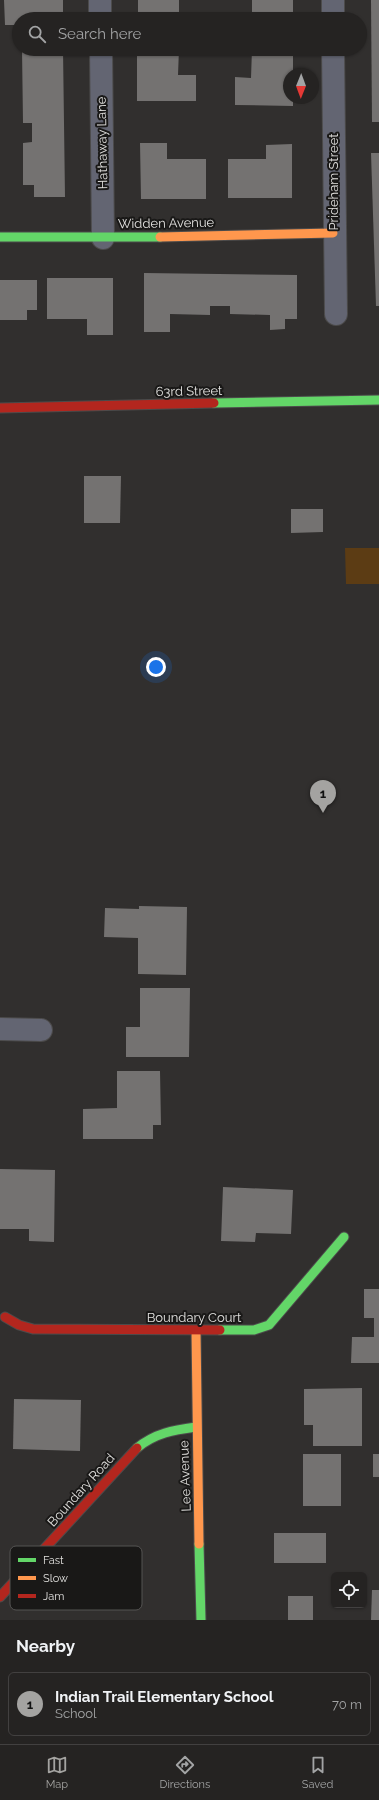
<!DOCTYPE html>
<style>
:root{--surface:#252322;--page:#2d2b2a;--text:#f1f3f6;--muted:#a3a4a5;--line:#424040;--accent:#a4a3a1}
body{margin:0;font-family:Raleway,sans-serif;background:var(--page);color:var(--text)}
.controls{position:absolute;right:12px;bottom:12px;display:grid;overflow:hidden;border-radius:6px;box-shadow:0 1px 3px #0004}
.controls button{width:36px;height:36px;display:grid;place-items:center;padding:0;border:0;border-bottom:1px solid var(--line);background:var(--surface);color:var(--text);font:20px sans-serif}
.compass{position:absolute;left:283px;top:68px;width:36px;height:36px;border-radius:50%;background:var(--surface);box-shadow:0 1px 3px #0004;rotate:181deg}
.you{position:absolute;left:156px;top:667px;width:14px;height:14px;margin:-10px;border:3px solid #fff;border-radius:50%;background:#1a73e8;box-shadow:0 0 0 6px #1a73e833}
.badge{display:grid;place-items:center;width:26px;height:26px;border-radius:50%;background:var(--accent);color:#111;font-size:13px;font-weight:700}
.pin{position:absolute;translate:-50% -33px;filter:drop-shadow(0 1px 2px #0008)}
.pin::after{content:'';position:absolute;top:21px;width:14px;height:12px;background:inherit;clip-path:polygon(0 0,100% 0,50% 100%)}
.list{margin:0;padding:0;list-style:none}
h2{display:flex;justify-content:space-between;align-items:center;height:52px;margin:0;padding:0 16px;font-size:17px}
h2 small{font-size:13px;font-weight:400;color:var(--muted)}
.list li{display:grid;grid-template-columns:26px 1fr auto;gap:12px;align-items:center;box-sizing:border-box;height:64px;margin:0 8px 8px;padding:0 8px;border:1px solid var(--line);border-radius:6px}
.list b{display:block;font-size:15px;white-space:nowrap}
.list p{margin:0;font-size:13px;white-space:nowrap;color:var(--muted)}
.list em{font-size:13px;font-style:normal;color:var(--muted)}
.icon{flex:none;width:22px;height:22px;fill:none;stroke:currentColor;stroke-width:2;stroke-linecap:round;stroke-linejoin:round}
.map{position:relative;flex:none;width:379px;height:1620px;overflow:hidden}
.search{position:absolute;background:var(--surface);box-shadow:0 1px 3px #0004;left:12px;right:12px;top:12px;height:44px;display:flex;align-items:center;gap:10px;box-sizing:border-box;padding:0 14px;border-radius:22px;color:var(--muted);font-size:15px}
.sheet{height:124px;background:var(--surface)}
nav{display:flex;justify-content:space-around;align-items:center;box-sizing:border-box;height:56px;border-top:1px solid var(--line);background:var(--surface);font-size:11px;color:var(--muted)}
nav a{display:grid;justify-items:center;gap:2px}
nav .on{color:var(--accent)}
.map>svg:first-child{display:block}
.green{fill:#5c3c14}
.building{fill:#747271}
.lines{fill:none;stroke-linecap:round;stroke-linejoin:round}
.street-casing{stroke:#4c4b4b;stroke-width:24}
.fast-casing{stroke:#4c4b4b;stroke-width:11}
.slow-casing{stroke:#4c4b4b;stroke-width:11}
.jam-casing{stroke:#4c4b4b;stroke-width:11}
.street{stroke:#636572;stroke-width:22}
.fast{stroke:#63d668;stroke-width:9}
.slow{stroke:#ff974d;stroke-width:9}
.jam{stroke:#b3261e;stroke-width:9}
.labels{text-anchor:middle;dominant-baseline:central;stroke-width:4;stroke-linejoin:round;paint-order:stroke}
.street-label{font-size:13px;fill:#e2e1df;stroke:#191817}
.key{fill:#191817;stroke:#555453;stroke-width:1}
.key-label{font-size:11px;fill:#e2e1df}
</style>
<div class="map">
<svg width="379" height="1620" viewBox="0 0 379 1620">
<rect width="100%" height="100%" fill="#312f2e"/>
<path class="green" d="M345 548H379V584H346Z"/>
<g class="building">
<path d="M4 0H63V19H19V25H5Z"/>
<rect x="138" y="0" width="41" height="19"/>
<rect x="252" y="0" width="41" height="19"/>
<path d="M371 0H379V122H372Z"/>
<path d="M22 49H63L65 197H34V185H23V143L32 142V123H23Z"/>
<path d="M137 49H179L178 75H196V101H137Z"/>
<path d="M252 49H293V74H289V98H293V106L235 105V77L251 78Z"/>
<path d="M140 143H167V159H206V199H141Z"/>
<path d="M292 144V198H228V159H266V145Z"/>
<path d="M371 153H379V306H376Z"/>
<path d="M144 273 297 275V319H285V329L270 330V315L230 314V306H210V315L170 314V332H144Z"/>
<path d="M47 278H113V335H87V319H47Z"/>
<path d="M0 280H37V310H27V320H0Z"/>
<path d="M84 476H121L120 523H84Z"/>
<path d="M291 509H323V532L291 533Z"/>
<path d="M139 906 187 907 186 975 138 974V938L104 937 105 908 139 909Z"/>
<path d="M140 988H190L189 1057H126V1027H140Z"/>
<path d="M117 1071H160L161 1125H153V1139H83V1109L117 1108Z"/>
<path d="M0 1169 55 1170 54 1242 29 1241V1229H0Z"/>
<path d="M223 1187 293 1190 291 1234 256 1233 255 1242 221 1241Z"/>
<path d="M364 1289H379V1363H351L352 1337H374V1318H364Z"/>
<path d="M362 1388V1446H313V1425H304V1389Z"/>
<path d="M14 1399 81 1400 80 1451 13 1449Z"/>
<rect x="303" y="1454" width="38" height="52"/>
<rect x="373" y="1454" width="6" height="23"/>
<rect x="274" y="1533" width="52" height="30"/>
<path d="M372 1590H379V1620H371Z"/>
<rect x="288" y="1596" width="25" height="24"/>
</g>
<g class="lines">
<defs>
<g id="street">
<path d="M100 0V19"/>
<path d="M333 0V19"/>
<path d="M101 49 103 238"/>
<path d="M333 49 336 314"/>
<path d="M0 1029 41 1030"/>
</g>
<g id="fast">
<path d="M0 237H160"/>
<path d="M214 403 379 400"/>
<path d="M220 1330H254L269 1325 344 1237"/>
<path d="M137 1448C155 1433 174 1430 196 1427"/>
<path d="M199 1544 201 1620"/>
</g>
<g id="slow">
<path d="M160 237 333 233"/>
<path d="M196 1331 199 1544"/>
</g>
<g id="jam">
<path d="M0 408 214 403"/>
<path d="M5 1317 19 1325 33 1329 220 1330"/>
<path d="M0 1597 137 1448"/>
</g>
</defs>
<use href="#street" class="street-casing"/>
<use href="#fast" class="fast-casing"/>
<use href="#slow" class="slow-casing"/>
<use href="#jam" class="jam-casing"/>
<use href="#street" class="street"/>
<use href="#fast" class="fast"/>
<use href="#slow" class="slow"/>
<use href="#jam" class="jam"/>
</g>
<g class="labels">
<g class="street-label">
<text transform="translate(102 143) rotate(-91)">Hathaway Lane</text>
<text transform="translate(333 182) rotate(-90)">Prideham Street</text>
<text transform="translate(166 223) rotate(-1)">Widden Avenue</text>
<text transform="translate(189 391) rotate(-1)">63rd Street</text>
<text x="194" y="1317">Boundary Court</text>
<text transform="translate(185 1476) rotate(-92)">Lee Avenue</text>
<text transform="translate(81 1490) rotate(-48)">Boundary Road</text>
</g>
</g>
<rect x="10" y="1546" width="132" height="64" rx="6" class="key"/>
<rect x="18" y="1558" width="18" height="4" fill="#63d668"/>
<rect x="18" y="1576" width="18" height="4" fill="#ff974d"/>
<rect x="18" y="1594" width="18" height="4" fill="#b3261e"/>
<g class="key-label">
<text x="43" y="1564">Fast</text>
<text x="43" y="1582">Slow</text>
<text x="43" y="1600">Jam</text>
</g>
</svg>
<div class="controls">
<button><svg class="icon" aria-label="locate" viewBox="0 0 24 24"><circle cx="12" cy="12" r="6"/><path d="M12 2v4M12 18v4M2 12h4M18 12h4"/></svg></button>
</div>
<svg class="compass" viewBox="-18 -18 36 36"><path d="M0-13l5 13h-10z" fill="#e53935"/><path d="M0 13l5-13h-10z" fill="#a3a4a5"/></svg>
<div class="you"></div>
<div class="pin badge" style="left:323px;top:813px">1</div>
<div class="search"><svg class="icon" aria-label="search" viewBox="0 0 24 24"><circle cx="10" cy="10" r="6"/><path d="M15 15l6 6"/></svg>Search here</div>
</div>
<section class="sheet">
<h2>Nearby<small></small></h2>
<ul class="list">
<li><span class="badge">1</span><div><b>Indian Trail Elementary School</b><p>School</p></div><em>70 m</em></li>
</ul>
</section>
<nav>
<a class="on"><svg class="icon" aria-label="map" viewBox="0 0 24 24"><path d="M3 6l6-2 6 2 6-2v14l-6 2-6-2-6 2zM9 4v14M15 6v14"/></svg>Map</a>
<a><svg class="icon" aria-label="directions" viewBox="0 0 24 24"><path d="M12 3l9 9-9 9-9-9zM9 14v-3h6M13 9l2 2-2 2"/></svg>Directions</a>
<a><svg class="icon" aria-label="saved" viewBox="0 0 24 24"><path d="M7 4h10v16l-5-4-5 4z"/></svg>Saved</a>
</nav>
